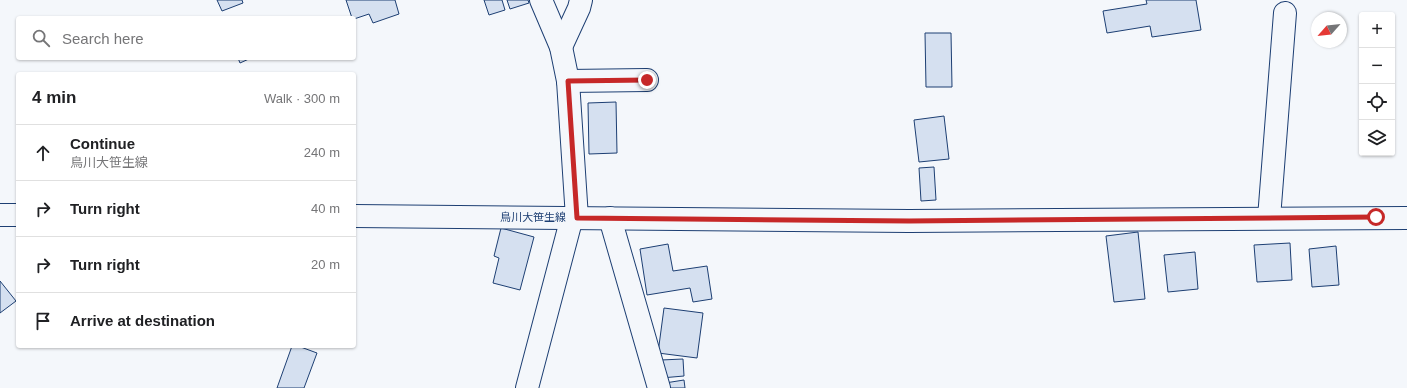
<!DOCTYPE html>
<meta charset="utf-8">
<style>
:root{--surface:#fff;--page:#f6f6f6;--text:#202124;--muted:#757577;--line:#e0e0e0}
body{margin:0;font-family:Arial,"Noto Sans JP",sans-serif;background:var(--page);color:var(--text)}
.controls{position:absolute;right:12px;top:12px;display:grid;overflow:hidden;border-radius:4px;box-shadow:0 1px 3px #0004}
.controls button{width:36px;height:36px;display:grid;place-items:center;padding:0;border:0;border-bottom:1px solid var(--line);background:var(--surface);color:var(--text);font:20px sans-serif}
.compass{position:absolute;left:1311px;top:12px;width:36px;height:36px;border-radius:50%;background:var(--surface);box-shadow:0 1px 3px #0004;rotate:243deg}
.stop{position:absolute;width:12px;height:12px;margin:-9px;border:3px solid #c62828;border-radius:50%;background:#fff}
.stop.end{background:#c62828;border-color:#fff;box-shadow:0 1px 4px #0008}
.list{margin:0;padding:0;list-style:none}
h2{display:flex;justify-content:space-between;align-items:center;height:52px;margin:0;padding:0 16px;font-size:17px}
h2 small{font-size:13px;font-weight:400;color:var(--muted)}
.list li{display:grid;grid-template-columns:26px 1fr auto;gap:12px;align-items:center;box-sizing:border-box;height:56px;padding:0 16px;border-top:1px solid var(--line)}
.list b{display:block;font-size:15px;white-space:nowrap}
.list p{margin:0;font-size:13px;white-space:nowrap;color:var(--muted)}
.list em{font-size:13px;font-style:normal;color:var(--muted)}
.icon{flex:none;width:22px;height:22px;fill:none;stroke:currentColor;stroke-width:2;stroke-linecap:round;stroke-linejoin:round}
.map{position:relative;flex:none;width:1407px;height:388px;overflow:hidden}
.search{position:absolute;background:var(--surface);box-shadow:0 1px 3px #0004;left:16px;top:16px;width:340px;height:44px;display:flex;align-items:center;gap:10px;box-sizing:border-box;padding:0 14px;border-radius:4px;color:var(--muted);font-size:15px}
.panel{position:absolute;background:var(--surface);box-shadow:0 1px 3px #0004;left:16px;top:72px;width:340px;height:276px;border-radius:4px}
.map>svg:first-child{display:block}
.building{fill:#d5e0f0;stroke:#1d3f73}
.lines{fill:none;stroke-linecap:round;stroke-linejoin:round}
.minor-casing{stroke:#1d3f73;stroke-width:24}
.minor{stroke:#f4f7fb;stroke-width:22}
.route{stroke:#c62828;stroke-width:5}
.labels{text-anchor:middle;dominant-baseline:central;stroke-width:3;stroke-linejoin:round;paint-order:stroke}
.street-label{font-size:11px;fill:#1d3f73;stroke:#f4f7fb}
</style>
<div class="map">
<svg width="1407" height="388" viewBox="0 0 1407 388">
<rect width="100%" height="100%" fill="#f4f7fb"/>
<g class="building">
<path d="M217 0H242L243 3 222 11Z"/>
<path d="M346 0H395L399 14 373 23 369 14 354 19 352 18Z"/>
<path d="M484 0H502L505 10 489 15Z"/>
<path d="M507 0H528L529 3 510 9Z"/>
<path d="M1146 0H1196L1201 30 1152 37 1150 26 1107 33 1103 11 1147 4Z"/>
<path d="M925 33H951L952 87H926Z"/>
<path d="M238 58H251L240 63Z"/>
<path d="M616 102 617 153 589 154 588 103Z"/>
<path d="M944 116 949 159 919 162 914 120Z"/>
<path d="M934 167 936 200 921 201 919 168Z"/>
<path d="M501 228 534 237 520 290 493 283 499 258 494 256Z"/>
<path d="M1138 232 1145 299 1114 302 1106 236Z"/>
<path d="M1290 243 1292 280 1257 282 1254 245Z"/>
<path d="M668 244 673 271 707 266 712 299 693 302 690 288 647 295 640 249Z"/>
<path d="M1336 246 1339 285 1312 287 1309 249Z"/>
<path d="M1195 252 1198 289 1168 292 1164 255Z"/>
<path d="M0 281 16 301 0 313Z"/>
<path d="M664 308 703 313 697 358 658 353Z"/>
<path d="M292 346H298L317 353 304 388H277Z"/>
<path d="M683 359 684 376 661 378V360Z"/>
<path d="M684 380 685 388H665V383Z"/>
</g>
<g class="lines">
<defs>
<g id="minor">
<path d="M541 0 561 47 568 81 577 218"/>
<path d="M561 47 579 8 581 0"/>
<path d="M568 81 647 80"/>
<path d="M0 215H18"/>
<path d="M354 216 909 221 1407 218"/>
<path d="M610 218 659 388"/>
<path d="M1269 218 1285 13"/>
<path d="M527 388 572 217"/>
</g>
</defs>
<use href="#minor" class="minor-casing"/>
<use href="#minor" class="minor"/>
</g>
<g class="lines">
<path class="route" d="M647 80 568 81 577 218 909 221 1376 217"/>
</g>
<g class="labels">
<g class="street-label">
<text x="533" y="217">鳥川大笹生線</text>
</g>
</g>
</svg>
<div class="controls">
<button>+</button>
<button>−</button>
<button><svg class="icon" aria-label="locate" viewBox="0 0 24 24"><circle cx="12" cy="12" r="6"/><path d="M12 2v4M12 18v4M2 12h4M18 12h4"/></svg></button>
<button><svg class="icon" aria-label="layers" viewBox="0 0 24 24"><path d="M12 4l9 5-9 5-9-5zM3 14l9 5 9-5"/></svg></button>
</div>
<svg class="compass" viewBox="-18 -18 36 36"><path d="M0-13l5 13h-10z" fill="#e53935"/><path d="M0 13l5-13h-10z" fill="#757577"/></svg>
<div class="stop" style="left:1376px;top:217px"></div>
<div class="stop end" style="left:647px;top:80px"></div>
<div class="search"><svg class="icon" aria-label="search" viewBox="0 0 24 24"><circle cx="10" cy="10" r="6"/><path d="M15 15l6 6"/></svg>Search here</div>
<section class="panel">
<h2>4 min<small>Walk · 300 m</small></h2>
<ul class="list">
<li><svg class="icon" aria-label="ahead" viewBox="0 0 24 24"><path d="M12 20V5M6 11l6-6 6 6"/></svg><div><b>Continue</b><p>鳥川大笹生線</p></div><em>240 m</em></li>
<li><svg class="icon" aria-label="right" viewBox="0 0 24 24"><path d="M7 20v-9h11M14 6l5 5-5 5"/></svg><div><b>Turn right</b></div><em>40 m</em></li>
<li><svg class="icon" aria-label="right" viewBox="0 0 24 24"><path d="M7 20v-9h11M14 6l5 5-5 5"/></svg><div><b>Turn right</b></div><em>20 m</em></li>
<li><svg class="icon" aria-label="arrive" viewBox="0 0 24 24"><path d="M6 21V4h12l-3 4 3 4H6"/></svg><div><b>Arrive at destination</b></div></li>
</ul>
</section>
</div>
